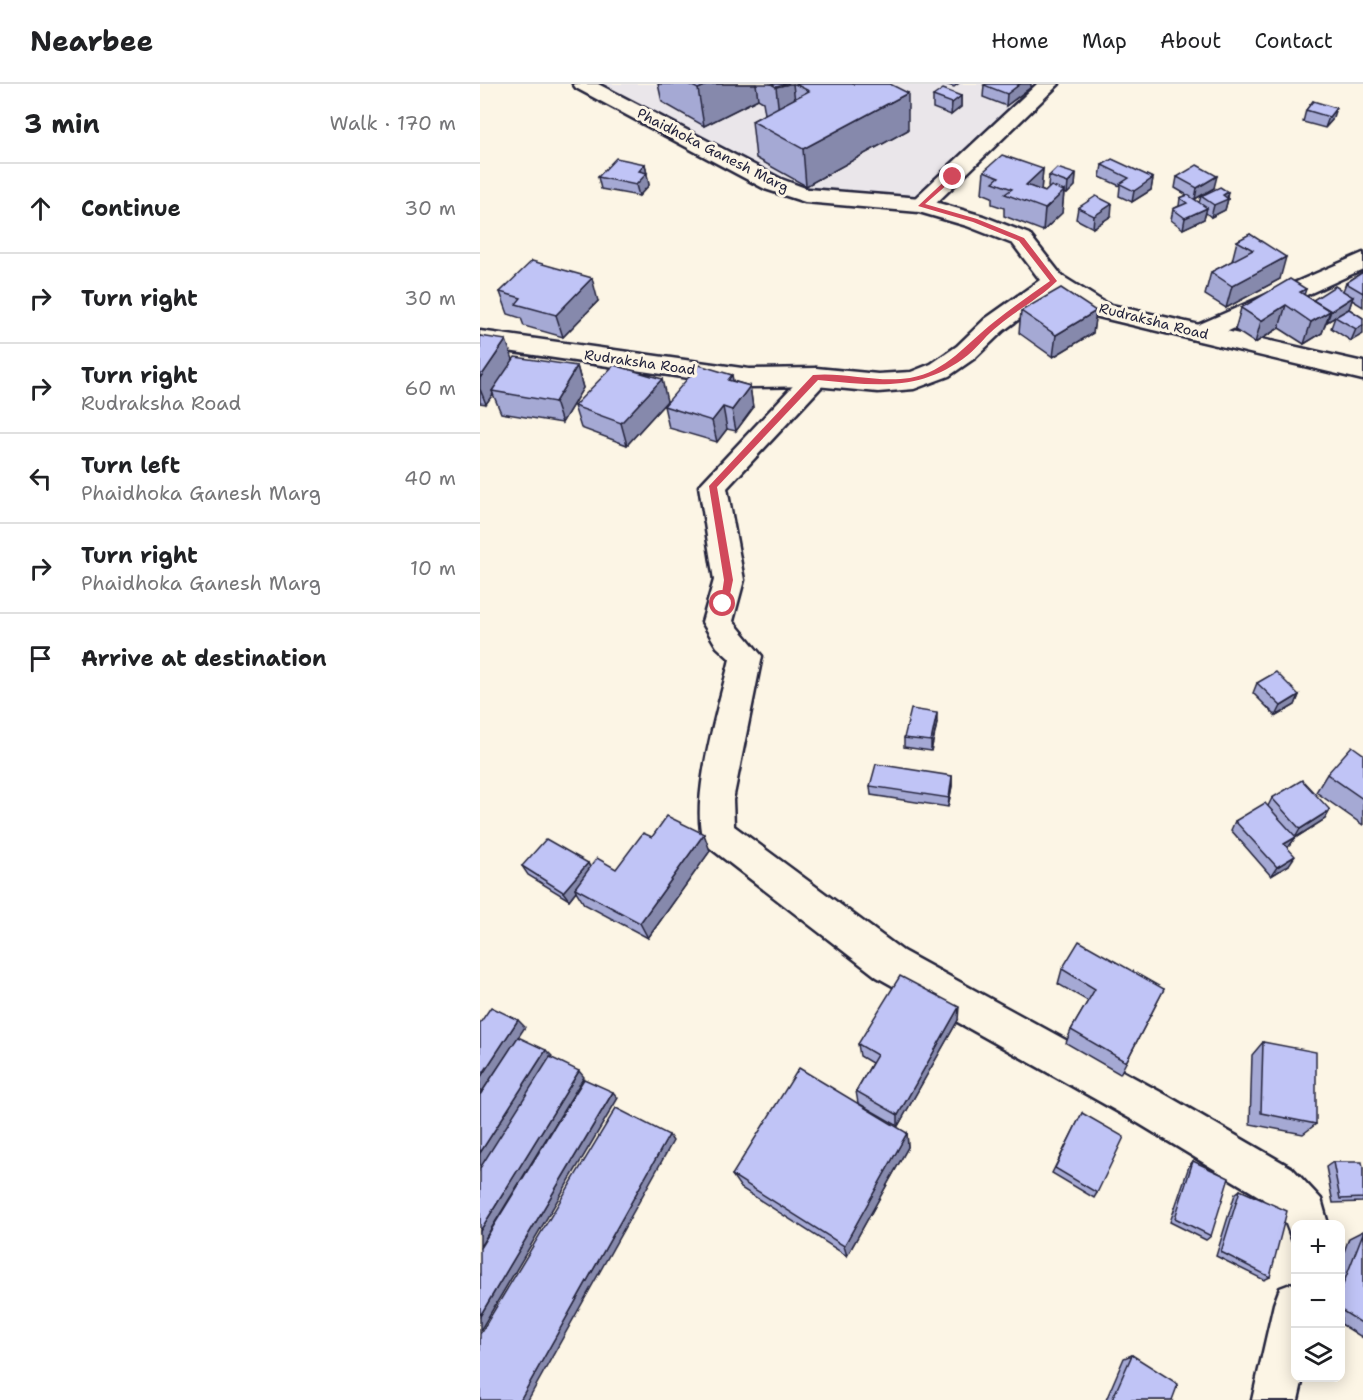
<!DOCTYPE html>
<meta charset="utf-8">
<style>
:root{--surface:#fff;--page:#f2f2f2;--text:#202124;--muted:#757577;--line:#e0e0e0}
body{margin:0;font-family:"Shantell Sans",sans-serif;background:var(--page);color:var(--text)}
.controls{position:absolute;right:18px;bottom:18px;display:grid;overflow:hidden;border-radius:12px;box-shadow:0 3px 15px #0003}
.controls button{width:54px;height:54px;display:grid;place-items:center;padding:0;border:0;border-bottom:2px solid var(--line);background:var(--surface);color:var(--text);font:30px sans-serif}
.stop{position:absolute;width:18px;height:18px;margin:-14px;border:4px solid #d1495b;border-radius:50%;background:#fff}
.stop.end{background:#d1495b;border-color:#fff;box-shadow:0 2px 6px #0008}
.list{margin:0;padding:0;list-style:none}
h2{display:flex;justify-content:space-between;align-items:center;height:78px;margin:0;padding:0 24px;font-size:26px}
h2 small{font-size:20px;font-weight:400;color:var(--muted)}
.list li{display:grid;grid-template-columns:39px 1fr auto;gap:18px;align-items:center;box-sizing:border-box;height:90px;padding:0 24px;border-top:2px solid var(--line)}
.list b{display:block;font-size:22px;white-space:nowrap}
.list p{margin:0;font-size:20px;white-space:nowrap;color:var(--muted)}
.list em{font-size:20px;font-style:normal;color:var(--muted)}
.icon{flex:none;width:33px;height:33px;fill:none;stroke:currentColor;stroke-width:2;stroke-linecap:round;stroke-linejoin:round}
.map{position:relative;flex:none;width:883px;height:1316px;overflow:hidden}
header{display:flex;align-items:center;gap:36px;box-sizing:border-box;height:84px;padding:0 30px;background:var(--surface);border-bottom:2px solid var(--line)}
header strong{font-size:28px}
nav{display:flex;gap:33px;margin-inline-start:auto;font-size:21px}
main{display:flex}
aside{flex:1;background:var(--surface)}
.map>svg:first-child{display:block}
.built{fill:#eae6ea}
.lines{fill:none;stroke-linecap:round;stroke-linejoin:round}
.minor-casing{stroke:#22223b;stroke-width:5}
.tertiary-casing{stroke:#22223b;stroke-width:5}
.minor{fill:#fcf5e5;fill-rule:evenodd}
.tertiary{fill:#fcf5e5;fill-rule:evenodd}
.wall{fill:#a5a9d4;stroke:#22223b;stroke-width:1.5}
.shaded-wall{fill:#8689ac;stroke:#22223b;stroke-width:1.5}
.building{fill:#c0c4f6;stroke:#22223b;stroke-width:1.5}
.route{fill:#d1495b}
.labels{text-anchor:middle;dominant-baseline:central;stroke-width:6;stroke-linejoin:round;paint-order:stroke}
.far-street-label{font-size:14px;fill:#22223b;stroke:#fcf5e5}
</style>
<header>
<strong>Nearbee</strong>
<nav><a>Home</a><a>Map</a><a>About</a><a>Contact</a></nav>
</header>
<main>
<aside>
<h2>3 min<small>Walk · 170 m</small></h2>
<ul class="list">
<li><svg class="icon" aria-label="ahead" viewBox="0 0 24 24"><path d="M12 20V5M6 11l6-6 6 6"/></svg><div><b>Continue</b></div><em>30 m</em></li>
<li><svg class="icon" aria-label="right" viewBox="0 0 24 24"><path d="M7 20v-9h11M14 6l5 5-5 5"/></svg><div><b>Turn right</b></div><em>30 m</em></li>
<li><svg class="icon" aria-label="right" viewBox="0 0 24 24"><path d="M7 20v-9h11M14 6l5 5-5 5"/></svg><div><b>Turn right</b><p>Rudraksha Road</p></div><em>60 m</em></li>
<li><svg class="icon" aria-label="left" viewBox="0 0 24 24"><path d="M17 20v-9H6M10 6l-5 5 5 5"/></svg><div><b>Turn left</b><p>Phaidhoka Ganesh Marg</p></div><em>40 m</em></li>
<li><svg class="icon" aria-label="right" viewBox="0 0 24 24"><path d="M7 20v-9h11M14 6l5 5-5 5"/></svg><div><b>Turn right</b><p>Phaidhoka Ganesh Marg</p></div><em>10 m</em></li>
<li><svg class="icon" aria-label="arrive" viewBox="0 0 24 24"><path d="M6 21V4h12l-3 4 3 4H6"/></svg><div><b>Arrive at destination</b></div></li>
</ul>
</aside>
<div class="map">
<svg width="883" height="1316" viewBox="0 0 883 1316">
<rect width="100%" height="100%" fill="#fcf5e5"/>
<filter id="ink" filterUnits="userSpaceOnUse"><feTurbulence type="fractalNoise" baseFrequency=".0167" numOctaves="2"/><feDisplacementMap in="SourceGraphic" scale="12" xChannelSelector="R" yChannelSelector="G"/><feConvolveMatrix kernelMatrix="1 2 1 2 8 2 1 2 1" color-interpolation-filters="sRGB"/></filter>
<g filter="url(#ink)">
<path class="built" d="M103 0H569L441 121 325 111Z"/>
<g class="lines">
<defs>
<g id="minor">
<path d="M557 0H579L449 126H433L430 121 433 116Z"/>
<path d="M883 169V185L731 255 722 257 713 255 709 249 713 243Z"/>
<path d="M336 284 345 287 349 293 345 299 247 404 264 496 253 537 282 572 253 716 254 742 423 867 686 1011 812 1084 841 1115 848 1140H816V1156L812 1155 806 1139 782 1114 658 1039 397 893 225 760C207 722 240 618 250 575L237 563 222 538 234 496 219 402 327 287Z"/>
<path d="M816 1198V1294H823L818 1316H772L794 1220 800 1204Z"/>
</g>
<path id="tertiary" d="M93 0H118L301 95 328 105 441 114 503 132 549 150 582 192 627 220 883 278V296L610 231 575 208 523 247 495 274 469 292 434 305 398 308 336 302 269 303 0 263V247L269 285 336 284 398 290 431 288 451 280 477 262 505 235 560 196 533 160 487 142 439 128 325 118 285 105 96 4Z"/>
</defs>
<use href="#minor" class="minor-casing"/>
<use href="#tertiary" class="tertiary-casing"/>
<use href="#minor" class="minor"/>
<use href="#tertiary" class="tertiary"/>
</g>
<g class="wall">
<path d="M178 0H410L428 46 326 102 276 74 272 37 285 30 283 18 278 15 224 42 182 18Z"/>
<path d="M465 0H478L474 3Z"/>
<path d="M504 1 551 3 526 22 503 13Z"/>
<path d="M453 12H481V23L471 31 453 24Z"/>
<path d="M833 17 852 36 845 44 823 38 826 26Z"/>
<path d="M165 80 169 101 159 112 121 105 118 93Z"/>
<path d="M622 81 673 94 671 106 652 118 639 112 640 102 620 93Z"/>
<path d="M563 85 561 106 565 108 569 104 568 103 569 92 596 90 595 102 587 110 584 109 582 129 563 147 524 132V124L512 120V113L502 109 504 87Z"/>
<path d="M697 93 734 104 715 115 719 119 721 112 747 114 748 115 745 126 731 133 726 129 724 135 703 145 691 136 693 125 699 122 700 114 707 111 695 104Z"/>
<path d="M598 124 631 132 613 144 596 135Z"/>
<path d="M770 150 800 195 746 224 725 211 731 188 752 177 757 157Z"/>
<path d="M883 188V223L872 216 869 225 883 234 871 257 851 244 855 233 847 238 846 237 842 249 824 260 799 244 775 259 755 246 761 224 826 205 824 211 833 216 863 207 866 199Z"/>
<path d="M20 208 118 217 83 253 44 242 41 234 28 230Z"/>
<path d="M541 227H616L613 249 573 273 539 249Z"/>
<path d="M0 252 34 276 97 282 103 304 82 339 21 329 13 310 6 320 0 319Z"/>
<path d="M253 297 270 302 273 324 256 347 247 345 237 358 189 344 184 322Z"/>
<path d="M187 317 147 361 101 344 94 322Z"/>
<path d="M777 599 819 611 815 621 796 632 773 609Z"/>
<path d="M457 639 451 667 424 663V654Z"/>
<path d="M883 670V741L836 708 847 690Z"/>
<path d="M472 692V702L468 723 391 711 390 702Z"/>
<path d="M792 714 850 726 845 735 815 754 810 761 807 764 809 781 791 792 751 746 755 737 788 722Z"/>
<path d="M172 753 230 767 168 854 104 820 96 807 89 816 48 791 42 782 108 779 110 783 136 785Z"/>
<path d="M582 885 684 905 640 990 586 959 591 946 608 917 578 900Z"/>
<path d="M478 936 418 1042 378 1019 376 1007 392 979 380 972 378 960Z"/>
<path d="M783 958 836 1040 823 1050 770 1040 772 971Z"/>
<path d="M602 1029 617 1109 614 1114 572 1089Z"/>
<path d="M427 1049 428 1063 367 1172 261 1104 252 1091Z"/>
<path d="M713 1077 731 1152 726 1156 690 1138 709 1082Z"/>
<path d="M853 1078 883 1084V1118L853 1119 846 1083Z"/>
<path d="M760 1106 790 1193 784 1196 736 1172 755 1110Z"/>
<path d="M883 1147V1254L861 1240V1176L869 1154Z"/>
<path d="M652 1271 692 1316H626L644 1274Z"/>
</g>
<g class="shaded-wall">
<path d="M229 0H276L278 15 224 42 218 5Z"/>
<path d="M309 0H313L317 36 300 39 296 3Z"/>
<path d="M540 0H551V3L526 22 527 10Z"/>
<path d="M428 9V46L326 102 323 65Z"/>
<path d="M481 12V23L471 31 472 19Z"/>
<path d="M856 24 852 36 845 44 849 33Z"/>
<path d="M165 80 169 101 159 112 156 101 159 87Z"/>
<path d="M563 85 561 107 546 101Z"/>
<path d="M596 90 595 102 587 110 588 99Z"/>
<path d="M737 92 734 104 715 115 717 104Z"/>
<path d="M673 94 671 106 652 118 654 107Z"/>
<path d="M584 107 582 129 563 147 565 125Z"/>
<path d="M748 108 747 115H748L745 126 731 133 734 121 743 111Z"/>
<path d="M632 120 631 132 613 144 614 132Z"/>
<path d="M727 124 724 135 703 145 705 134Z"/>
<path d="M806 173 800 195 746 224 752 202Z"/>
<path d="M112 194 118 217 83 253 76 231Z"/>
<path d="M873 213 869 225 847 238 851 227Z"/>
<path d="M806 221 799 244 775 259 781 237Z"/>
<path d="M616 227 613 249 573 273 576 251Z"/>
<path d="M850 227 842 249 824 260 831 238Z"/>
<path d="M883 241V250L871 257 876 245Z"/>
<path d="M26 256 34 278 12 307 13 310 6 320 0 305V294Z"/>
<path d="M97 282 103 304 82 339 75 318Z"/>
<path d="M252 291 256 312 248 296Z"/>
<path d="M182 295 187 317 147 361 141 339Z"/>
<path d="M270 302 273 324 256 347 252 326Z"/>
<path d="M243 323 247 345 237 358 232 337Z"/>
<path d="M819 611 815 621 796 632 801 622Z"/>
<path d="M457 629V639L451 667V657Z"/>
<path d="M472 692V702L468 723 469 714Z"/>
<path d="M850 726 845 735 815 754 820 745Z"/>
<path d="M224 750 230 767 168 854 160 839Z"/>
<path d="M816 753 810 761 799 769 804 760Z"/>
<path d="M815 772 809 781 791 792 797 783Z"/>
<path d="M108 779 112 788 95 804 96 807 89 816 83 808Z"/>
<path d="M479 923 478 936 418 1042V1031Z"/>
<path d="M38 936 45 943 0 1011V994Z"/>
<path d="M66 966 72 972 0 1086V1069Z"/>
<path d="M99 987 104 993 0 1163V1147Z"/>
<path d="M133 1008 138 1014 0 1247V1232Z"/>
<path d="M427 1049 428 1063 367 1172 364 1162Z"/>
<path d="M189 1051 193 1057 48 1316H40Z"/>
</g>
<g class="building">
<path d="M208 0H229L218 5Z"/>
<path d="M291 0H309L296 3Z"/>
<path d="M315 0H410L428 9 323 65 272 37 329 7Z"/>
<path d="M506 0H540L527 10 504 1Z"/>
<path d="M463 5 481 12 472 19 453 12Z"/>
<path d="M833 17 856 24 849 33 826 26Z"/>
<path d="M522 71 563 85 546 101 565 108 571 102 584 107 565 125 525 110 532 105 513 98 519 93 504 87Z"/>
<path d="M136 74 165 80 159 87 167 89 156 101 118 93Z"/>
<path d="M632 75 673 94 654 107 640 100 649 94 622 81Z"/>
<path d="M717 81 737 92 717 104 697 93Z"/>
<path d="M577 84 596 90 588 99 569 92Z"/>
<path d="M740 103 748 108 743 111 748 115 734 121 721 112Z"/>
<path d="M708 111 727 124 705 134 693 125 707 119 700 114Z"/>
<path d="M616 112 632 120 614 132 598 124Z"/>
<path d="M770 150 806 173 752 202 731 188 773 166 757 157Z"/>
<path d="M52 177 112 194 76 231 36 220 41 214 20 208Z"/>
<path d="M883 188V209L866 199Z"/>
<path d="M810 195 826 205 820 208 850 227 831 238 806 221 781 237 761 224Z"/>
<path d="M855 202 873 213 851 227 833 216Z"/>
<path d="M581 204 616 227 576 251 541 227Z"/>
<path d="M869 225 883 234V241L876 245 855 233Z"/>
<path d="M0 252 26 256 0 294Z"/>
<path d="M35 273 97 282 75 318 12 307Z"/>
<path d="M134 281 182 295 141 339 94 322Z"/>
<path d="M219 281 252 291 248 296 270 302 252 326 243 323 232 337 184 322Z"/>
<path d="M796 588 819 611 801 622 777 599Z"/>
<path d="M431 625 457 629 451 657 424 654Z"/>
<path d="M872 662 883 670V715L847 690Z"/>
<path d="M396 680 472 692 469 714 390 702Z"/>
<path d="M822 696 850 726 820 745 792 714Z"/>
<path d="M785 719 816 753 804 760 815 772 797 783 755 737Z"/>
<path d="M187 732 224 750 160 839 95 804 117 774 136 785 163 749 172 753Z"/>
<path d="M66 755 108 779 83 808 42 782Z"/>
<path d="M599 857 684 905 646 978 591 946 615 905 582 885Z"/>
<path d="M420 892 479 923 418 1031 376 1007 397 971 378 960Z"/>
<path d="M11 923 38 936 0 994V939Z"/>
<path d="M38 953 66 966 0 1069V1011Z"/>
<path d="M783 958 836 968V1040L781 1029Z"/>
<path d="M70 973 99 987 0 1147V1084Z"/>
<path d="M319 984 427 1049 364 1162 252 1091Z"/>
<path d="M104 995 133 1008 0 1232V1164Z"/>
<path d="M136 1024 189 1051 40 1316H0V1250Z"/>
<path d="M602 1029 644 1053 617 1109 575 1084Z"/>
<path d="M713 1077 749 1094 731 1152 695 1134Z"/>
<path d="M853 1078H882L883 1084V1114L860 1115Z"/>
<path d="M760 1106 807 1127 790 1193 741 1168Z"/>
<path d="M883 1149V1240L861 1226V1206Z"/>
<path d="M652 1271 698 1300 692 1316H632Z"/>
</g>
</g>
<path class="route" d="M471 91 476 93 445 120 497 135 544 154 577 197C560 214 537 226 518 242 507 250 499 262 488 271 440 309 394 301 338 296L237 403 253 496 248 520 240 523 244 496 229 402 333 291C364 288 397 299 430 294 466 288 487 259 514 238 532 224 551 210 570 197L539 157 493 138 438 122Z"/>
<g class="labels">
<g class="far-street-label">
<text transform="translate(233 66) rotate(27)">Phaidhoka Ganesh Marg</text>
<text transform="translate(674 237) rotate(14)">Rudraksha Road</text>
<text transform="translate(160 278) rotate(8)">Rudraksha Road</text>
</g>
</g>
</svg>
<div class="controls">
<button>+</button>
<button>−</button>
<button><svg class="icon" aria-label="layers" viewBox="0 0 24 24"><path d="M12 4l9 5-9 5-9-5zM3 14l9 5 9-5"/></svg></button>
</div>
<div class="stop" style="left:243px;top:520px"></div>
<div class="stop end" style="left:473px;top:93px"></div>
</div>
</main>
